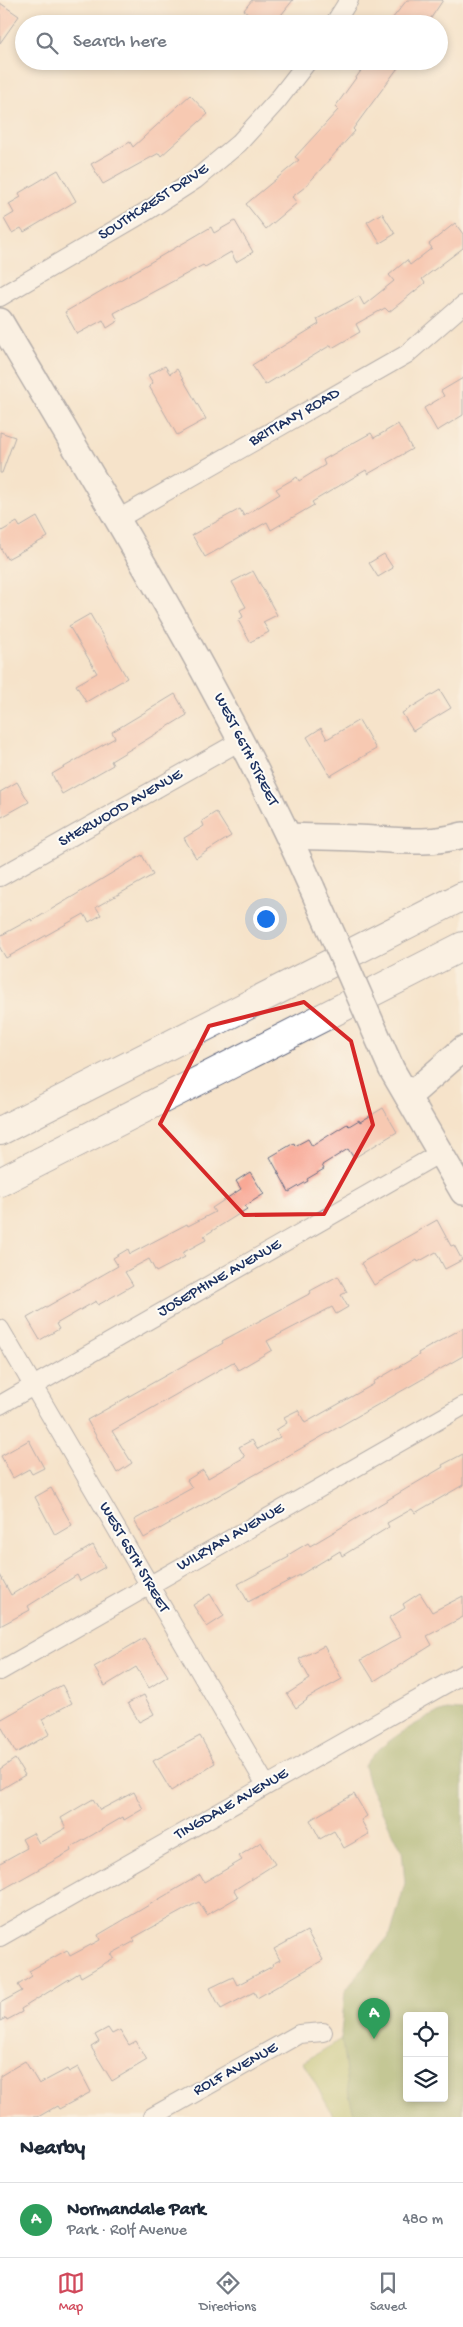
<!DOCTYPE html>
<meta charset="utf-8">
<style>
:root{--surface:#fff;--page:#f2f2f3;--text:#1f2937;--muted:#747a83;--line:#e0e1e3;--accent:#d1495b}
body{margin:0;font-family:"Gochi Hand",sans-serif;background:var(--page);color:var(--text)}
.controls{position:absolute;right:15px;bottom:15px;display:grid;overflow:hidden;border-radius:5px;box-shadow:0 2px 8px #0003}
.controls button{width:45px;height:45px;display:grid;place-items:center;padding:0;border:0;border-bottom:1px solid var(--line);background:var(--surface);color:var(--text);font:25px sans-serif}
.you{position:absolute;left:265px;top:918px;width:18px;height:18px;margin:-12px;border:4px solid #fff;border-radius:50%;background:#1a73e8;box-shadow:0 0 0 8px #1a73e833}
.badge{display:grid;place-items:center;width:32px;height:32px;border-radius:50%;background:var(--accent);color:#fff;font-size:16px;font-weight:700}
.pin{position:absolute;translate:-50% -41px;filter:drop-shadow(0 1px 2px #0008)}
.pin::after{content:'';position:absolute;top:26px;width:18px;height:15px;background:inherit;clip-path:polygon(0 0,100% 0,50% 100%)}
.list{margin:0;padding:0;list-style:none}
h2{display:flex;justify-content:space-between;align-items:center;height:65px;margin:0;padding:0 20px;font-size:21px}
h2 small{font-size:16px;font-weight:400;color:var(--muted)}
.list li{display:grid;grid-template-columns:32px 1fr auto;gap:15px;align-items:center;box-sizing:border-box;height:75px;padding:0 20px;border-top:1px solid var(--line)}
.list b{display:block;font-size:19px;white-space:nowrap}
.list p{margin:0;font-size:16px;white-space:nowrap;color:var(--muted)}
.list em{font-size:16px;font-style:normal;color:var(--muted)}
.icon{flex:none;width:28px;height:28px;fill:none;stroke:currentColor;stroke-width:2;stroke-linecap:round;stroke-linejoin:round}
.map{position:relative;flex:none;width:463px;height:2117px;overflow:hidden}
.search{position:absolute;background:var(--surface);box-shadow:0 2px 8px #0003;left:15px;right:15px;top:15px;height:55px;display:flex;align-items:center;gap:12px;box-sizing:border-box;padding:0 18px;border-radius:28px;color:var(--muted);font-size:19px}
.sheet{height:140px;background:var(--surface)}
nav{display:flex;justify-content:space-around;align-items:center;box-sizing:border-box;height:70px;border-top:1px solid var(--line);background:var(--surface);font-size:14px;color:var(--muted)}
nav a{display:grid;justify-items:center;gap:2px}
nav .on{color:var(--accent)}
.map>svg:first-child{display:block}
.green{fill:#abbc5f;stroke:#63765e;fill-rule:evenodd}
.forest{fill:#88a456;stroke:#526a5a;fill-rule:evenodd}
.building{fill:#f8a996}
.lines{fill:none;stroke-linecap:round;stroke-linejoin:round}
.street-casing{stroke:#686e84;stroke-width:20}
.secondary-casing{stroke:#686e84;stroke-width:28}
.highway-casing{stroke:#686e84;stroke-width:30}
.street{stroke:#fff;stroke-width:18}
.secondary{stroke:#fff;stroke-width:25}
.highway{stroke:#fff;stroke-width:28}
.secondary-bridge-casing{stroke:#686e84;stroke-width:28;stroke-linecap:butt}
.secondary-bridge{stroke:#fff;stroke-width:25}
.marked{fill:none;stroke:#d62828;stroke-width:4;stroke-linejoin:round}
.labels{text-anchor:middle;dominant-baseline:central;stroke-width:4;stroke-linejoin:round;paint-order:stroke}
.street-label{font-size:16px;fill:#1b2f5e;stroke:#fdfcf7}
</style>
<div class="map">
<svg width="463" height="2117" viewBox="0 0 463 2117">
<rect width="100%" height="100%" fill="#fdfcf7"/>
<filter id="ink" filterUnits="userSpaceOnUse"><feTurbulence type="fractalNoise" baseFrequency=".02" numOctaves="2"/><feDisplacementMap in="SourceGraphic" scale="10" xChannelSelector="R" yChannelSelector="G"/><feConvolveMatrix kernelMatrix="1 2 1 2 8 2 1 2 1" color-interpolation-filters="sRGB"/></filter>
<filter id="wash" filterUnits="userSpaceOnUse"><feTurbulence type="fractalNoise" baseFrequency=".0096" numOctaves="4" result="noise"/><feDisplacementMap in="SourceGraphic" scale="20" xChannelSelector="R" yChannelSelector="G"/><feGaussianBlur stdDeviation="1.12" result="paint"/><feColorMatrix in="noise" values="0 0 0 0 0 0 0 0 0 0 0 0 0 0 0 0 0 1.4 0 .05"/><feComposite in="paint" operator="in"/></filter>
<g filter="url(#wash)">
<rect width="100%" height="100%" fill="#f6e3ca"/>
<path class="green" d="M463 1968V2117H334L303 2062ZM407 2016H444V2098H407Z"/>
<path class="forest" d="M447 1710 463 1711V2117H355L349 2095 341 2033 345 1991 391 1933 405 1883 402 1851 369 1785 364 1766C374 1747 426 1715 447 1710ZM407 2016H444V2098H407Z"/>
<g id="blocks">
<g class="building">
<path d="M252 0H293L274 24H241L249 14 244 10Z"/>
<path d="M407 0H443L427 24H388Z"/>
<path d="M0 3 19 16 0 43Z"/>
<path d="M368 61H403L353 129 355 131 305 187 292 197 297 203 266 229 246 204 299 160 295 157 338 110 335 107Z"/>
<path d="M190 95 208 114 161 156 159 153 103 184 91 164 130 142 133 147Z"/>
<path d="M58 170 76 201 24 232 21 228 12 233 4 219 14 213 9 204 21 197 19 193Z"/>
<path d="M382 213 395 234 380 243 367 222Z"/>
<path d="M235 221 253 252 236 262 231 252 205 267 203 265 114 313 118 321 107 328 103 320 77 334 65 312 211 227 214 233Z"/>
<path d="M455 223 463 234V248L422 279 425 283 389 312 385 308 356 324 360 332 332 348 331 345 265 385 252 365 319 324 317 319 359 296 364 305 394 281 389 275 407 260 410 265 432 248 429 244Z"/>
<path d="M165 366 170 374 177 369 206 419 177 435 149 386 153 383 148 375Z"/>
<path d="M463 378V415L437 431 424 408 444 396 441 391Z"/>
<path d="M398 424 412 449 368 474 366 470 312 502 314 505 271 530 267 522 205 557 192 535 240 509 244 516 280 494 276 489 297 477 299 481 325 465 323 460 344 448 371 433 374 438Z"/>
<path d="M0 432 15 437 2 473H0Z"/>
<path d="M37 517 48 537 7 559 0 547V532L17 522 20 527Z"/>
<path d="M384 554 393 568 378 577 369 563Z"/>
<path d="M253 571 277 615 263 622 269 632 250 642 238 620 243 617 240 610 246 607 232 582Z"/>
<path d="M90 614 127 678 86 702 76 685 97 673 69 626Z"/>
<path d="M440 690 451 708 413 731 402 713Z"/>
<path d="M175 694 187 715 111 761 113 765 62 794 52 774 115 738 112 732Z"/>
<path d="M359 720 376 749 330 776 307 737 321 728 327 739Z"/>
<path d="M17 782 29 802 0 818V792Z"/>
<path d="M216 812 231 836 196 858 184 838 204 826 202 821Z"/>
<path d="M142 855 153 875 96 907 101 915 89 922 84 914 6 958 0 948V936L31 919 32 921Z"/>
<path d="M383 1108 397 1132 354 1158 348 1149 322 1165 324 1169 307 1179 308 1181 289 1192 270 1157 294 1143 295 1146 308 1139 312 1146 347 1124 349 1126 359 1120 360 1122Z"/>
<path d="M250 1172 264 1194 245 1206 247 1209 204 1236 206 1240 182 1253 185 1257 156 1272 149 1259 125 1272 133 1285 98 1305 96 1301 56 1324 59 1329 40 1340 27 1318 118 1266 113 1258 128 1249 130 1254 187 1224 188 1226 215 1212 212 1208 241 1189 236 1181Z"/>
<path d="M437 1220 451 1246 454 1245 462 1260 445 1269 436 1252 418 1262 417 1260 374 1285 361 1263Z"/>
<path d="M338 1276 347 1292 341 1295 348 1307 336 1314 332 1307 267 1341 272 1350 238 1370 233 1362 112 1431 132 1463 117 1473 87 1420 223 1343 222 1341 311 1293 310 1291Z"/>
<path d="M463 1328V1356L144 1538 134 1520 192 1488 187 1480 203 1470 208 1478 245 1457 239 1447 252 1440 258 1449 280 1437 276 1430 287 1423 284 1417 298 1410 305 1423 374 1384 373 1382 419 1355 418 1353Z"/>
<path d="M29 1440 44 1468 32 1474 29 1469 13 1478 1 1456Z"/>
<path d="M463 1454V1485L415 1513 412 1509 387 1523 389 1527 342 1556 340 1551 300 1575 248 1602 238 1584 289 1557 288 1555 308 1543 310 1546 443 1467 442 1465Z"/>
<path d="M51 1488 72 1525 55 1535 35 1497Z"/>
<path d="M93 1545 105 1567 80 1581 77 1575 28 1606 30 1610 0 1626V1575L11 1595Z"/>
<path d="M420 1593 432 1612 463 1596V1617L427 1636 432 1645 374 1681 361 1660 401 1637 389 1618 405 1608 403 1604Z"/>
<path d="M210 1594 224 1616 207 1627 193 1605Z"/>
<path d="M144 1638 168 1676 149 1688 136 1667 105 1686 94 1667Z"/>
<path d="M324 1646 342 1679 306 1699 307 1700 296 1708 287 1694 310 1679 299 1659Z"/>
<path d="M62 1685 72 1703 42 1719 50 1734 16 1753 0 1724V1720Z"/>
<path d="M144 1695 154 1714 139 1722 128 1703Z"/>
<path d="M200 1736 215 1763 171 1791 153 1761Z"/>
<path d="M15 1759 25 1775 0 1790V1769Z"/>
<path d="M134 1792 143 1809 124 1820 123 1817 70 1848 71 1851 0 1891V1863L27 1848 22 1839 33 1833 39 1843 66 1828 61 1818 93 1799 100 1810Z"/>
<path d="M354 1794 367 1816 361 1820 369 1834 344 1848 334 1831 320 1839 310 1820Z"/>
<path d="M261 1842 275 1864 234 1890 238 1897 207 1915 199 1902 191 1906 133 1938 135 1941 111 1954 114 1958 81 1977 79 1973 21 2009 22 2012 7 2020 6 2018 0 2021V2003L22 1991 18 1985 32 1976 29 1971 67 1950 70 1956 100 1940 98 1935 200 1875 204 1882 242 1860 239 1856Z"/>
<path d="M307 1931 323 1960 257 1998 254 1992 221 2009 210 1988 233 1977 237 1985 273 1966 272 1964 280 1960 274 1949Z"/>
<path d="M108 2028 112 2034 120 2030 129 2045 136 2041 147 2060 112 2081 91 2047 99 2042 95 2035Z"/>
<path d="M25 2061 39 2084 67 2069 69 2072 78 2067 91 2092 59 2109 57 2106 38 2117H0V2076Z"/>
</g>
</g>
</g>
<g filter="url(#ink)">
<use href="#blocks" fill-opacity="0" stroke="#686e84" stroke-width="1"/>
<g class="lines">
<defs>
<g id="street">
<path d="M334 24 349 0"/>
<path d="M0 297 147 211 195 180 239 143 277 101 308 61"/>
<path d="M118 519 407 354 463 305"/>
<path d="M0 877 242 740"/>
<path d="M0 1329 266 1785"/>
<path d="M0 1405 440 1153"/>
<path d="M0 1671 463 1406"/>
<path d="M0 1937 463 1674"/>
<path d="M152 2117 299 2034 323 2032"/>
</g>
<g id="secondary">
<path d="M0 321C110 507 224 691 312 888"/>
<path d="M289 836C311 837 333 837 355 838 392 839 426 846 463 835"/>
<path d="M392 1070 463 1192"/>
<path d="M408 1097 463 1049"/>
</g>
<g id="highway">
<path d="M0 1131 463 896"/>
<path d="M0 1182 463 946"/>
</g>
</defs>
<use href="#street" class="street-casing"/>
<use href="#secondary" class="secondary-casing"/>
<use href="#highway" class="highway-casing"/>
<use href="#street" class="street"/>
<use href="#secondary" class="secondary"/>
<use href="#highway" class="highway"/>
<defs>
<path id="secondary-bridge" d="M312 888 392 1070"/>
</defs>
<use href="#secondary-bridge" class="secondary-bridge-casing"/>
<use href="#secondary-bridge" class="secondary-bridge"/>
</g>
</g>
<path d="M0 0H463V2117H0ZM304 1002 351 1041 373 1125 324 1214 244 1215 160 1124 209 1026Z" fill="#f6e3ca" fill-opacity=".55" fill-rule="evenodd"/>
<path class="marked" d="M304 1002 351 1041 373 1125 324 1214 244 1215 160 1124 209 1026Z"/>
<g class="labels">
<g class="street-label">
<text transform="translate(154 203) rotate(-33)">SOUTHCREST DRIVE</text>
<text transform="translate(295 418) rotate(-30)">BRITTANY ROAD</text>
<text transform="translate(245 750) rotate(63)">WEST 66TH STREET</text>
<text transform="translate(121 809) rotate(-30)">SHERWOOD AVENUE</text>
<text transform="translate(220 1279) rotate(-30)">JOSEPHINE AVENUE</text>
<text transform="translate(231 1538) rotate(-30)">WILRYAN AVENUE</text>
<text transform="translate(133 1558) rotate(60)">WEST 65TH STREET</text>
<text transform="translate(232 1805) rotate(-30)">TINGDALE AVENUE</text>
<text transform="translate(236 2070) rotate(-29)">ROLF AVENUE</text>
</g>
</g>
</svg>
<div class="controls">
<button><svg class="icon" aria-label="locate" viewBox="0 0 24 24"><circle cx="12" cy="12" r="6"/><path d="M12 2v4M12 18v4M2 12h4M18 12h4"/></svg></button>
<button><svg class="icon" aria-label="layers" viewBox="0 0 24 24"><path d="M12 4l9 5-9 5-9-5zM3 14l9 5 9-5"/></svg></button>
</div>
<div class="you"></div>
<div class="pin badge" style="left:374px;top:2039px;background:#2e9e5b">A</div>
<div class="search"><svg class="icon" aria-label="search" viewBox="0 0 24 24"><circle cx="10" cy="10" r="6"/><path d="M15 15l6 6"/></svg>Search here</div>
</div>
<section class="sheet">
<h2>Nearby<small></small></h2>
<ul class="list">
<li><span class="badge" style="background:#2e9e5b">A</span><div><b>Normandale Park</b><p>Park · Rolf Avenue</p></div><em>480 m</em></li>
</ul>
</section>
<nav>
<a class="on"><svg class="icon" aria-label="map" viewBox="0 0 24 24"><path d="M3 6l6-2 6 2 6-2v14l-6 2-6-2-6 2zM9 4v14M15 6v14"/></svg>Map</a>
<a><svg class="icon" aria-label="directions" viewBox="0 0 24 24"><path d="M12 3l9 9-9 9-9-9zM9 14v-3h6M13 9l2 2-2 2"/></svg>Directions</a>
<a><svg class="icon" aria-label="saved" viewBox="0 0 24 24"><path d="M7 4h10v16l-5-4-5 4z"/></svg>Saved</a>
</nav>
